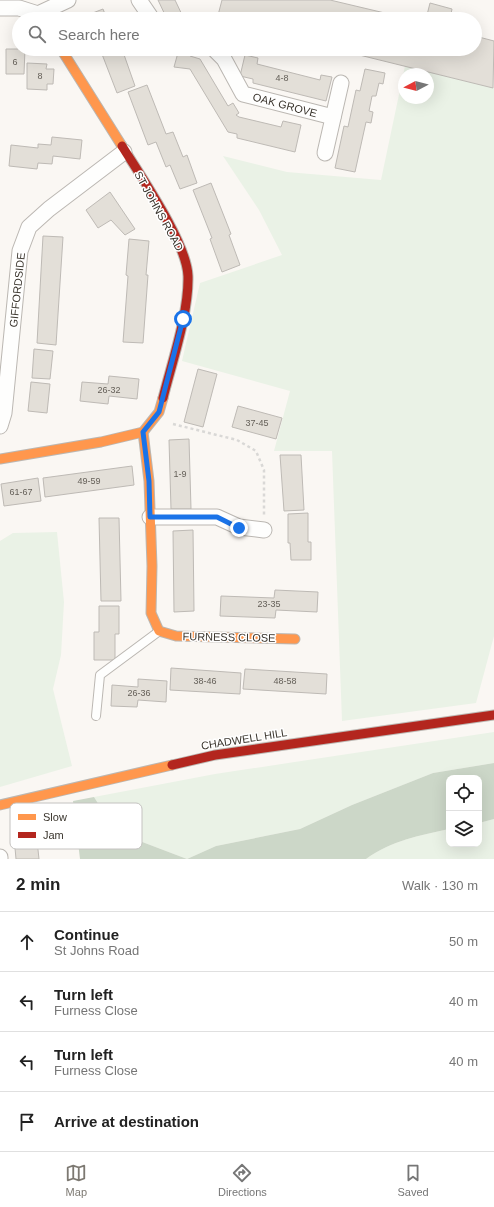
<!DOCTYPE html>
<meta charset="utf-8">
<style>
:root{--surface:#fff;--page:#f2f2f2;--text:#222;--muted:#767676;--line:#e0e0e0;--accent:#7d7972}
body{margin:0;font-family:Helvetica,sans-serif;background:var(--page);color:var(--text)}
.controls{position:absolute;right:12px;bottom:12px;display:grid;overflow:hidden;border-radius:8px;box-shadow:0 4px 16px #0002}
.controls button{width:36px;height:36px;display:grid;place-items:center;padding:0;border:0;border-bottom:1px solid var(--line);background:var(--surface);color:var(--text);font:20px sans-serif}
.compass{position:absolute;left:398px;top:68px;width:36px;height:36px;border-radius:50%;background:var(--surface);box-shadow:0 4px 16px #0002;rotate:263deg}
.stop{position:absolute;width:12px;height:12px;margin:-9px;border:3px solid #1a73e8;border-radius:50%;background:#fff}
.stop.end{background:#1a73e8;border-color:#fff;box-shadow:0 1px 4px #0008}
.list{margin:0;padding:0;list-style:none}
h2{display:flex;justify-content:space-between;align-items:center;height:52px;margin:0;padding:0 16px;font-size:17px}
h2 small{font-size:13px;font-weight:400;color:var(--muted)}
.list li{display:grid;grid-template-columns:26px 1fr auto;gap:12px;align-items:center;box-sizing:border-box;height:60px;padding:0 16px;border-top:1px solid var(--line)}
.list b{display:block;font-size:15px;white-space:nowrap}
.list p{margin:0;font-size:13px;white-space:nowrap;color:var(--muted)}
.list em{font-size:13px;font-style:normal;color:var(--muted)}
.icon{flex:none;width:22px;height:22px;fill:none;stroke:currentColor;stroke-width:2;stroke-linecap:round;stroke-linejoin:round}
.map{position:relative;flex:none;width:494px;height:859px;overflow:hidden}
.search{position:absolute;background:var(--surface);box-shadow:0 4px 16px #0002;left:12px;right:12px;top:12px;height:44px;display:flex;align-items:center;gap:10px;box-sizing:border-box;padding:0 14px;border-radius:22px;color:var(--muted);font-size:15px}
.sheet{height:292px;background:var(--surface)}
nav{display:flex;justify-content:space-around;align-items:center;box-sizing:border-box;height:56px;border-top:1px solid var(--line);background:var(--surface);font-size:11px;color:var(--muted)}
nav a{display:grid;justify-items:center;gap:2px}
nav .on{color:var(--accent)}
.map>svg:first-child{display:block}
.green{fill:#eaf2e6;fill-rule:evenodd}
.forest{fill:#ccd7c8}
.building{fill:#e3dfd8;stroke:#bebab5}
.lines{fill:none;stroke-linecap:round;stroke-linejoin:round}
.lane-casing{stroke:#bbb7b2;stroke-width:10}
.street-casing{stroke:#bbb7b2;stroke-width:17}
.slow-casing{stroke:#bbb7b2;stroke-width:11}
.jam-casing{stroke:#bbb7b2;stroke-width:11}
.path{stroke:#d9d8d6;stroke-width:2.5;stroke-dasharray:3 3;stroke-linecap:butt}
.lane{stroke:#fefefd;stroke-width:8}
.street{stroke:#fefefd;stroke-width:15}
.slow{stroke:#ff974d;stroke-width:9}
.jam{stroke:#b3261e;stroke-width:9}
.route{stroke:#1a73e8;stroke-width:5}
.labels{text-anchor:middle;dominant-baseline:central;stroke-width:3;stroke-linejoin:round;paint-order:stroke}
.number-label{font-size:9px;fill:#656059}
.street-label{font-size:11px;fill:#3a352d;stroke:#fff}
.key{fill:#fff;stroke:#c4c2c0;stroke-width:1}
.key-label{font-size:11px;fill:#3a352d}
</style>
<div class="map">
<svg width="494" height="859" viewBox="0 0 494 859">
<rect width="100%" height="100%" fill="#faf7f3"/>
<g class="green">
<path d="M405 66 494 88V636L476 703 342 721 332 451H274L290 391 182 361 200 283 282 255 259 210 223 156 287 172 381 180ZM404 74H428V98H404Z"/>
<path d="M57 532 64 602 61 655 53 689 72 766 0 787V541L13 533Z"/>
<path d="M494 732V763L433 773 352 805 300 829 216 846 187 859 116 832 94 797 215 774Z"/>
<path d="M494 819V859H366C393 840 418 836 449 829V844H479V823Z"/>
</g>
<path class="forest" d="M494 763V819L479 823V778H449V829C418 836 393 840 366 859H80L73 801 94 797 116 832 187 859 216 846 300 829 352 805 433 773Z"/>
<g class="building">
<path d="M158 0H175L184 19H167Z"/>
<path d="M222 0H330L410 19H217Z"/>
<path d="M430 3 452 9 450 19H426Z"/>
<path d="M103 9 107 19H86L85 16Z"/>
<path d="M475 36 494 41 493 88 335 49H475Z"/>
<path d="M6 49H25L24 74H6Z"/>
<path d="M100 49H122L135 86 117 93Z"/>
<path d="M179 49 191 52 190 56 200 59 228 106 233 103 239 113 236 115 239 117 281 127 283 121 301 125 295 152 237 138V134L228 132 190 69 174 67Z"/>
<path d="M245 55 258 58 257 64 320 80 321 75 332 77 326 101 253 83V79L240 76Z"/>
<path d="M27 63 47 64 46 69H54L53 84H47V90L27 89Z"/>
<path d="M365 69 385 73 383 84 379 83 376 96H372L369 111 373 112 371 123 366 122 355 172 335 168 344 126 348 127 356 90 360 91Z"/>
<path d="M147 85 166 134 173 132 183 157 187 155 197 183 180 189 170 165 166 167 156 142 148 145 128 92Z"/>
<path d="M52 137 82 140 80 159 53 156 52 164 38 163 37 169 9 166 11 145 38 148V144L51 145Z"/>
<path d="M211 183 231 234 229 235 240 265 222 272 210 239 212 238 193 190Z"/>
<path d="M110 192 135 229 125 235 111 220 98 228 86 210Z"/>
<path d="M43 236 63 237 56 345 37 343Z"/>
<path d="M129 239 149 241 146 275H148L143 343 123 342 128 276 126 275Z"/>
<path d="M34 349 53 351 50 379 32 378Z"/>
<path d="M198 369 217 374 203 427 184 422Z"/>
<path d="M109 376 139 379 137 399 109 396 108 404 80 401 82 382 108 384Z"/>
<path d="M31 382 50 384 47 413 28 411Z"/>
<path d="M238 406 282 418 276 439 232 427Z"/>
<path d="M189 439 191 509H171L169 440Z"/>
<path d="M280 455H301L304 510 284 511Z"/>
<path d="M132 466 134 485 45 497 43 478Z"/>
<path d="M38 478 41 501 4 506 1 484Z"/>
<path d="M308 513V542H311V560H291L290 543H288V514Z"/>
<path d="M99 518H119L121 601H101Z"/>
<path d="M193 530 194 611 174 612 173 531Z"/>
<path d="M275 590 318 592 317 612 276 610 275 618 220 616 221 596 274 598Z"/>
<path d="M99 606H119V634H115V660H94V632H99Z"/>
<path d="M171 668 241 673 240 694 170 690Z"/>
<path d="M245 669 327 674 326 694 243 689Z"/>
<path d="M138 679 167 681 166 702 138 700 137 707 111 706 112 685 138 687Z"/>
<path d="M34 813 39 859H16L12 815Z"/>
</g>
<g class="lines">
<defs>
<path id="lane" d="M96 716 100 675 158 632"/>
<g id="street">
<path d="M139 0 152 19"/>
<path d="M0 8H19L38 14 42 19"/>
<path d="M38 14 68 0"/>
<path d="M214 49 224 59 243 94 333 117"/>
<path d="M325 153 341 83"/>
<path d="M0 426 4 413 20 251 29 227 49 209 124 152"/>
<path d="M150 517H217L239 527 264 530"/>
<path d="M0 857V859"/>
</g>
<g id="slow">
<path d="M61 49 122 146"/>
<path d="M143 432 149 481 152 566 151 613 159 631 176 636 295 639"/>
<path d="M0 459 101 442 143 432 159 412 163 398"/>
<path d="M0 805 172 765"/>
</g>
<g id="jam">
<path d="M122 146C140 175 187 243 188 276 189 313 172 362 163 398"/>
<path d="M172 765 215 755 494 715"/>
</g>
</defs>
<use href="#lane" class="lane-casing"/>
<use href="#street" class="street-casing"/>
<use href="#slow" class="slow-casing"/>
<use href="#jam" class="jam-casing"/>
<path class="path" d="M173 424 237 440 256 451 264 470V515"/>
<use href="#lane" class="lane"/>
<use href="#street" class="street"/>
<use href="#slow" class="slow"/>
<use href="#jam" class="jam"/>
</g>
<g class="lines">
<path class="route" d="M183 319 159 412 143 432 149 481 150 517H217L239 528"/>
</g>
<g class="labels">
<g class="number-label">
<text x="15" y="62">6</text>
<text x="40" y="76">8</text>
<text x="282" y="78">4-8</text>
<text x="109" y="390">26-32</text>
<text x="257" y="423">37-45</text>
<text x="180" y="474">1-9</text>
<text x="89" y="481">49-59</text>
<text x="21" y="492">61-67</text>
<text x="269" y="604">23-35</text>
<text x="205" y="681">38-46</text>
<text x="285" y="681">48-58</text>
<text x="139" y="693">26-36</text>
</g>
<g class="street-label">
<text transform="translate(285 105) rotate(15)">OAK GROVE</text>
<text transform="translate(159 211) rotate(61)">ST JOHNS ROAD</text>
<text transform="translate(17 290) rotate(-84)">GIFFORDSIDE</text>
<text transform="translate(229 637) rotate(1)">FURNESS CLOSE</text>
<text transform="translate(244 739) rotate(-9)">CHADWELL HILL</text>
</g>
</g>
<rect x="10" y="803" width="132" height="46" rx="6" class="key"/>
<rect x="18" y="814" width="18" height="6" fill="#ff974d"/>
<rect x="18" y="832" width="18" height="6" fill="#b3261e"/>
<g class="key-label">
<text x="43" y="821">Slow</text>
<text x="43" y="839">Jam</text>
</g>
</svg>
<div class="controls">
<button><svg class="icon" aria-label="locate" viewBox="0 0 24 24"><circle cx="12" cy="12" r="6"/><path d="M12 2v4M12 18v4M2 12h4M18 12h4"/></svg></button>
<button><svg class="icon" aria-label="layers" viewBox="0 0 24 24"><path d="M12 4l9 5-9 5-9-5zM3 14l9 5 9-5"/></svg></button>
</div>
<svg class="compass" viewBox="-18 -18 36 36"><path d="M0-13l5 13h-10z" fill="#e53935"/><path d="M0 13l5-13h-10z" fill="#767676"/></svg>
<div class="stop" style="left:183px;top:319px"></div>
<div class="stop end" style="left:239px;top:528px"></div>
<div class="search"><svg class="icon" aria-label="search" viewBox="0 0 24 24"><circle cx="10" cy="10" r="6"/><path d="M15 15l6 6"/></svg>Search here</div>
</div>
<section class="sheet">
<h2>2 min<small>Walk · 130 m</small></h2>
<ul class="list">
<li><svg class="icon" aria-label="ahead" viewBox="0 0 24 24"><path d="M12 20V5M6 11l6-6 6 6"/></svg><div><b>Continue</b><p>St Johns Road</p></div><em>50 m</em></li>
<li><svg class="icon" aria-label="left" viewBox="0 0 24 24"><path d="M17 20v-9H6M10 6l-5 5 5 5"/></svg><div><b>Turn left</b><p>Furness Close</p></div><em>40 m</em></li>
<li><svg class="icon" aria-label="left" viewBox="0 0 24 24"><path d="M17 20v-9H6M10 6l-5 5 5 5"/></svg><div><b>Turn left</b><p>Furness Close</p></div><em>40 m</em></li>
<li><svg class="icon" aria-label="arrive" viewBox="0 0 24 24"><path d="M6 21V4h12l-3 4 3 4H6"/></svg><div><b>Arrive at destination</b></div></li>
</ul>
</section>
<nav>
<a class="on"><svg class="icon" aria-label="map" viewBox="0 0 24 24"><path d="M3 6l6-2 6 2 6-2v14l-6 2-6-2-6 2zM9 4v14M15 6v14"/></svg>Map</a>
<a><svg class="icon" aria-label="directions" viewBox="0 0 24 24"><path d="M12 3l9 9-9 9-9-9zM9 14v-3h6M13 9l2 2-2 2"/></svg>Directions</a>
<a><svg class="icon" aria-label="saved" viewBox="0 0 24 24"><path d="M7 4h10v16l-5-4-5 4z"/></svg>Saved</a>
</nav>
